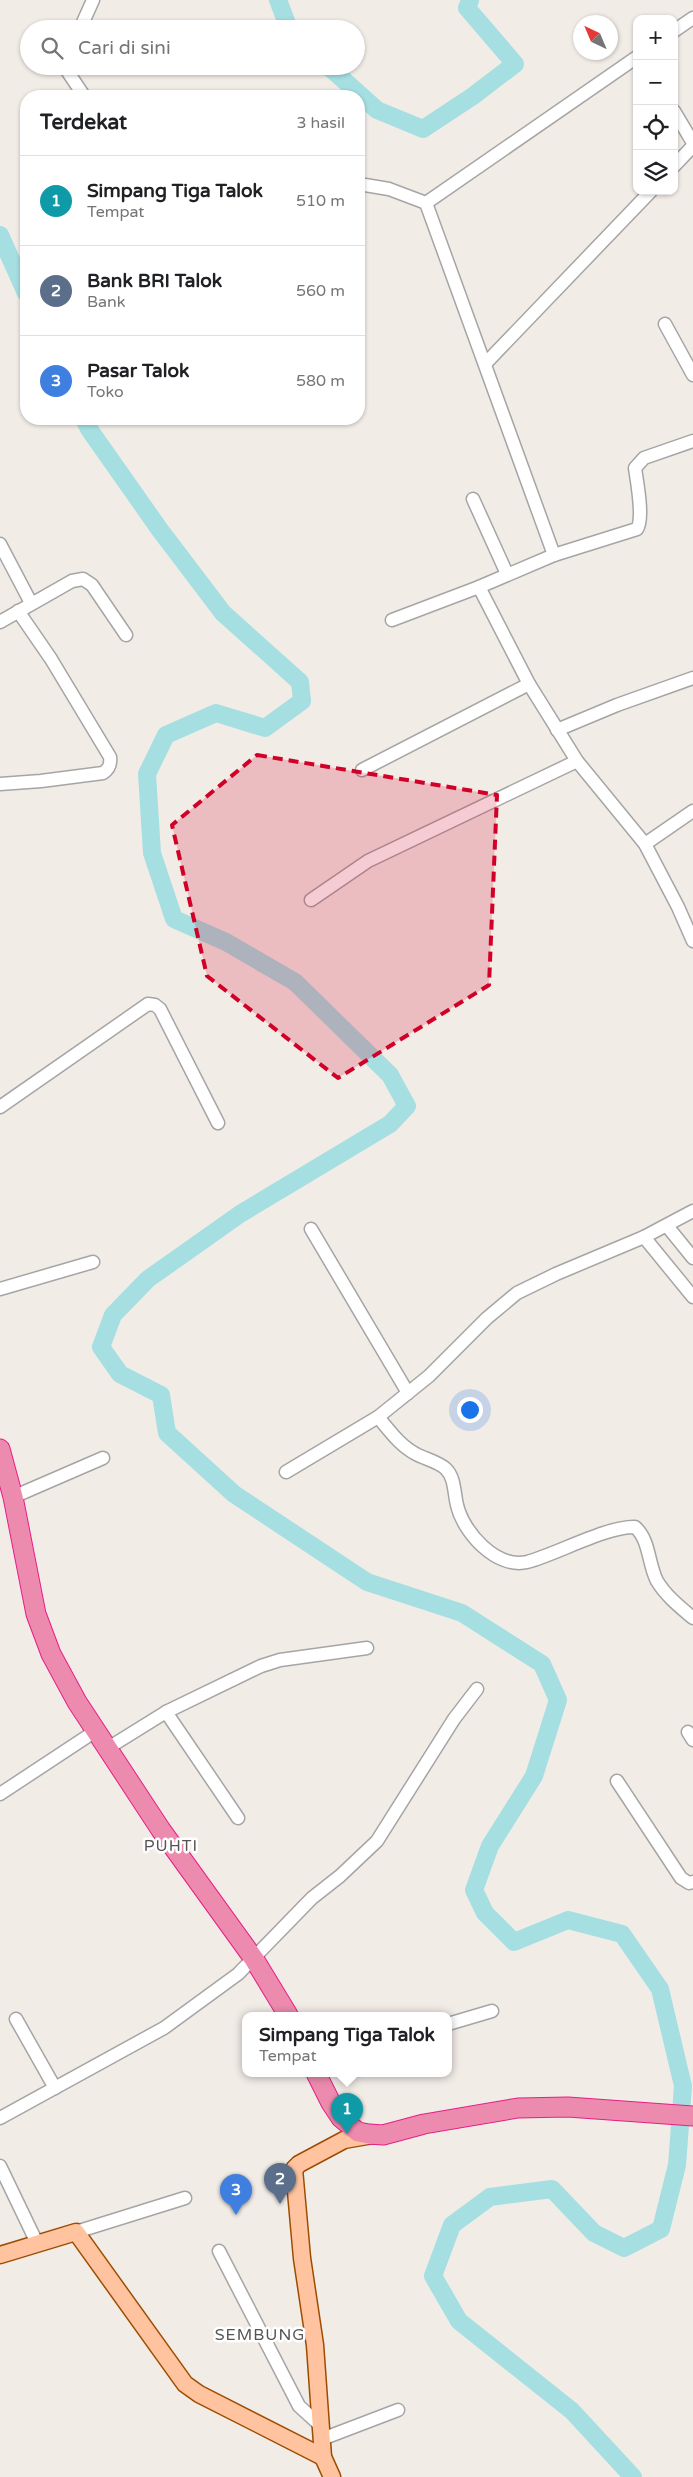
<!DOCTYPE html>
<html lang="id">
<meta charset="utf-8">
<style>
:root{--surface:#fff;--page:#f6f6f6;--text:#202124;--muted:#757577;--line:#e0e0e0;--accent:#1a73e8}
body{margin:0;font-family:"Varela Round",sans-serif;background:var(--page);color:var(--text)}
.controls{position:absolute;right:15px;top:15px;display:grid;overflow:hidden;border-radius:10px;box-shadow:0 1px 4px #0004}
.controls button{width:45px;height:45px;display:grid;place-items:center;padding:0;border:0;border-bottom:1px solid var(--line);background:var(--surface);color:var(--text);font:25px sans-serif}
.compass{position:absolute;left:573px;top:15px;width:45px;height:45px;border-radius:50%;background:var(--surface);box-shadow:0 1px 4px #0004;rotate:316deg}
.you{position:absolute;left:469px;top:1409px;width:18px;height:18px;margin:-12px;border:4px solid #fff;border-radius:50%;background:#1a73e8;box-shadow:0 0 0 8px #1a73e833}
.badge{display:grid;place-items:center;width:32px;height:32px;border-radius:50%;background:var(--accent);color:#fff;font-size:16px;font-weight:700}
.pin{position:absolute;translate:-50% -41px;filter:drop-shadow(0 1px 2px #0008)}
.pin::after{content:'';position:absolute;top:26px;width:18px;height:15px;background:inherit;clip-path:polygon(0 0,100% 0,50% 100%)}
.popup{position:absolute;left:242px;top:2012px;width:210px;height:65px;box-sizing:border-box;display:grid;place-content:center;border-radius:10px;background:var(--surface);filter:drop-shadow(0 1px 4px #0005);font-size:16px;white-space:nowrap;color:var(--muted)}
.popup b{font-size:19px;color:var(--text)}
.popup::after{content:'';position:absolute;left:50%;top:100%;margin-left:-10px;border:10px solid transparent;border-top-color:var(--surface)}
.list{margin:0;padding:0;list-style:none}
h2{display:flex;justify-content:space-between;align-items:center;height:65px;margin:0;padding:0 20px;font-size:21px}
h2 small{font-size:16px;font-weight:400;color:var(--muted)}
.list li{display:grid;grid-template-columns:32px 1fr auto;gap:15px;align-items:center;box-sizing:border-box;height:90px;padding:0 20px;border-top:1px solid var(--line)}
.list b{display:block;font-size:19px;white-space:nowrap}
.list p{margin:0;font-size:16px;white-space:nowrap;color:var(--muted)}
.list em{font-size:16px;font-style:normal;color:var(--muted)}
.icon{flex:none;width:28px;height:28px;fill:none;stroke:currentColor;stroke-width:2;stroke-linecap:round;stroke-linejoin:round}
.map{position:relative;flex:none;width:693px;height:2477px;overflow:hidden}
.search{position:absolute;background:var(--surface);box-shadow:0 1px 4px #0004;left:20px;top:20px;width:345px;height:55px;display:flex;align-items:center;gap:12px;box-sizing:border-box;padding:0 18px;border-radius:28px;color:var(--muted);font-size:19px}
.panel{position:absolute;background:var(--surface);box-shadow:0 1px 4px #0004;left:20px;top:90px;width:345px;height:335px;border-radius:20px}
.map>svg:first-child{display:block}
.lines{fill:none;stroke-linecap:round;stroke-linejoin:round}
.river{stroke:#a5dfe2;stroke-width:18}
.minor-casing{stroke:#a5a5a5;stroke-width:15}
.major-casing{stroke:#9e4d00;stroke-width:19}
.highway-casing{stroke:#e61e87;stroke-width:21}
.minor{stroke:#fff;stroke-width:12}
.major{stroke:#ffc49f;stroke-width:16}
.highway{stroke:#ed8baf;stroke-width:19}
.marked{fill:#d20026;fill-opacity:0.2;stroke:#d20026;stroke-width:4;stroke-dasharray:10 6;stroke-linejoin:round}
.labels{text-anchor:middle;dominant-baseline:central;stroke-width:5;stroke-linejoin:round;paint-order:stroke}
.quarter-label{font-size:16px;letter-spacing:1px;fill:#545454;stroke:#fff}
</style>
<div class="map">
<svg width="693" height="2477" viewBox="0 0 693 2477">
<rect width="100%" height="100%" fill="#f2ece7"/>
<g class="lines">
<g class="river">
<path d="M278 0 289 29"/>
<path d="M328 66 377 110 423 129 473 96 515 64 467 8 470 0"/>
<path d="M0 235 26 293"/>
<path d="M84 419 89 429 160 530 223 613 300 682 302 701 265 728 216 713 166 735 147 774 152 853 174 919 226 942 295 982 390 1075 407 1106 390 1124 240 1214 148 1279 113 1315 101 1347 120 1374 161 1395 167 1433 234 1494 367 1582 462 1613 542 1664 558 1700 534 1776 490 1846 474 1890 485 1913 514 1942 568 1920 622 1934 660 1989 683 2086 677 2165 661 2229 624 2248 594 2233 552 2189 490 2197 452 2225 433 2276 459 2321 572 2411 633 2477"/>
</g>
<defs>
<g id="minor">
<path d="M80 29 93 0"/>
<path d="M674 31 693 18"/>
<path d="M64 66 84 96"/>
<path d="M674 111 693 143"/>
<path d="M674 166 693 146"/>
<path d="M359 184 389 189 426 203"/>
<path d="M665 324 693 375"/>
<path d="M485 364 651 191"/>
<path d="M693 441 644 458 635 468C637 482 644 518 637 529L554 555 479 587 529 684 577 761 645 844 678 907 693 941"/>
<path d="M473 499 507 574"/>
<path d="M0 544 31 603"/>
<path d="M554 555 426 203 637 57"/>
<path d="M392 620 479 587"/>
<path d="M0 622 72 581 83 579 92 585 126 635"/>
<path d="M557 730 617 705 693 678"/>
<path d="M362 770 529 684"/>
<path d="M0 784 41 781 103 773C109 769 111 765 110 757L51 659 18 611"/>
<path d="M645 844 693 811"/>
<path d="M311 900 368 861 577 761"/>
<path d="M0 1107 148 1004 155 1005 160 1009 218 1123"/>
<path d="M667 1226 693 1258"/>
<path d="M311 1229 408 1393"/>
<path d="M644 1237 693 1297"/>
<path d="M0 1289 93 1262"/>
<path d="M378 1417C389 1430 400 1446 416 1454 425 1459 439 1462 446 1469 455 1478 454 1493 457 1505 463 1532 496 1569 527 1562 557 1554 607 1526 635 1527 650 1540 648 1564 657 1581 666 1596 680 1607 693 1618"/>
<path d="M286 1472 378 1417 429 1376 487 1318 517 1293 556 1274 644 1237 693 1211"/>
<path d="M13 1497 103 1458"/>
<path d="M166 1712 238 1818"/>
<path d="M688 1732 693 1740"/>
<path d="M108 1748 166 1712 261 1666 280 1660 367 1648"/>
<path d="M617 1781 681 1878 689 1883 693 1882"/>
<path d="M0 1794 97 1730"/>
<path d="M16 2019 55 2088"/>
<path d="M448 2024 492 2011"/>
<path d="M0 2118 164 2028 238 1974 312 1898 340 1876 377 1841 454 1719 477 1689"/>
<path d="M0 2166 37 2243"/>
<path d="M76 2232 185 2198"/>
<path d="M219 2251 299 2406 321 2426"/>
<path d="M322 2439 398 2410"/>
</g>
<g id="major">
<path d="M0 2255 76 2232 185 2384 199 2394 323 2457"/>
<path d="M332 2477 323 2457 315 2345 302 2258 294 2169 299 2164 344 2140 373 2135"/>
</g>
<g id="highway">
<path d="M0 1449 13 1497 36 1614 51 1654 77 1702 161 1830 254 1959 288 2015"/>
<path d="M316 2073 331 2103 341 2118 358 2132 369 2134 383 2135 424 2124 518 2108 568 2107 693 2116"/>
</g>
</defs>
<use href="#minor" class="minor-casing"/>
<use href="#major" class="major-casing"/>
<use href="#highway" class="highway-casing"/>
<use href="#minor" class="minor"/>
<use href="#major" class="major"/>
<use href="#highway" class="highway"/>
</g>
<path class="marked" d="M257 755 497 795 489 985 338 1078 207 976 172 825Z"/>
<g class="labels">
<g class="quarter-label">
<text x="171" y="1846">PUHTI</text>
<text x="260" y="2335">SEMBUNG</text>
</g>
</g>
</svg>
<div class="controls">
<button>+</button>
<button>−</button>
<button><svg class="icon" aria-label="locate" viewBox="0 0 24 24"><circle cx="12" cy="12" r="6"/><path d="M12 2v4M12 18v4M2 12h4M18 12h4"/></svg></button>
<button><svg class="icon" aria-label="layers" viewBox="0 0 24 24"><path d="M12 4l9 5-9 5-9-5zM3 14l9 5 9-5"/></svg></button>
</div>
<svg class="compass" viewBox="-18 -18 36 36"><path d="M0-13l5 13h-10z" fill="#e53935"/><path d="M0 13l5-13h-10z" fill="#757577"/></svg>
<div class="you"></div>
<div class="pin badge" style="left:347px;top:2134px;background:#0f9aa8">1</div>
<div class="popup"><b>Simpang Tiga Talok</b>Tempat</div>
<div class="pin badge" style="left:280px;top:2204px;background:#5c6f8a">2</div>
<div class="pin badge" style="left:236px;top:2215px;background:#3f7fe0">3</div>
<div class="search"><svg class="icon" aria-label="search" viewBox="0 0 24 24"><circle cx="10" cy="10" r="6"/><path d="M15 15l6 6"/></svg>Cari di sini</div>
<section class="panel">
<h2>Terdekat<small>3 hasil</small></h2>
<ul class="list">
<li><span class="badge" style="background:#0f9aa8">1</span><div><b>Simpang Tiga Talok</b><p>Tempat</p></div><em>510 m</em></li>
<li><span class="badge" style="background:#5c6f8a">2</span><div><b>Bank BRI Talok</b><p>Bank</p></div><em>560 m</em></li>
<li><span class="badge" style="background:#3f7fe0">3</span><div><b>Pasar Talok</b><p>Toko</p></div><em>580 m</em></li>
</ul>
</section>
</div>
